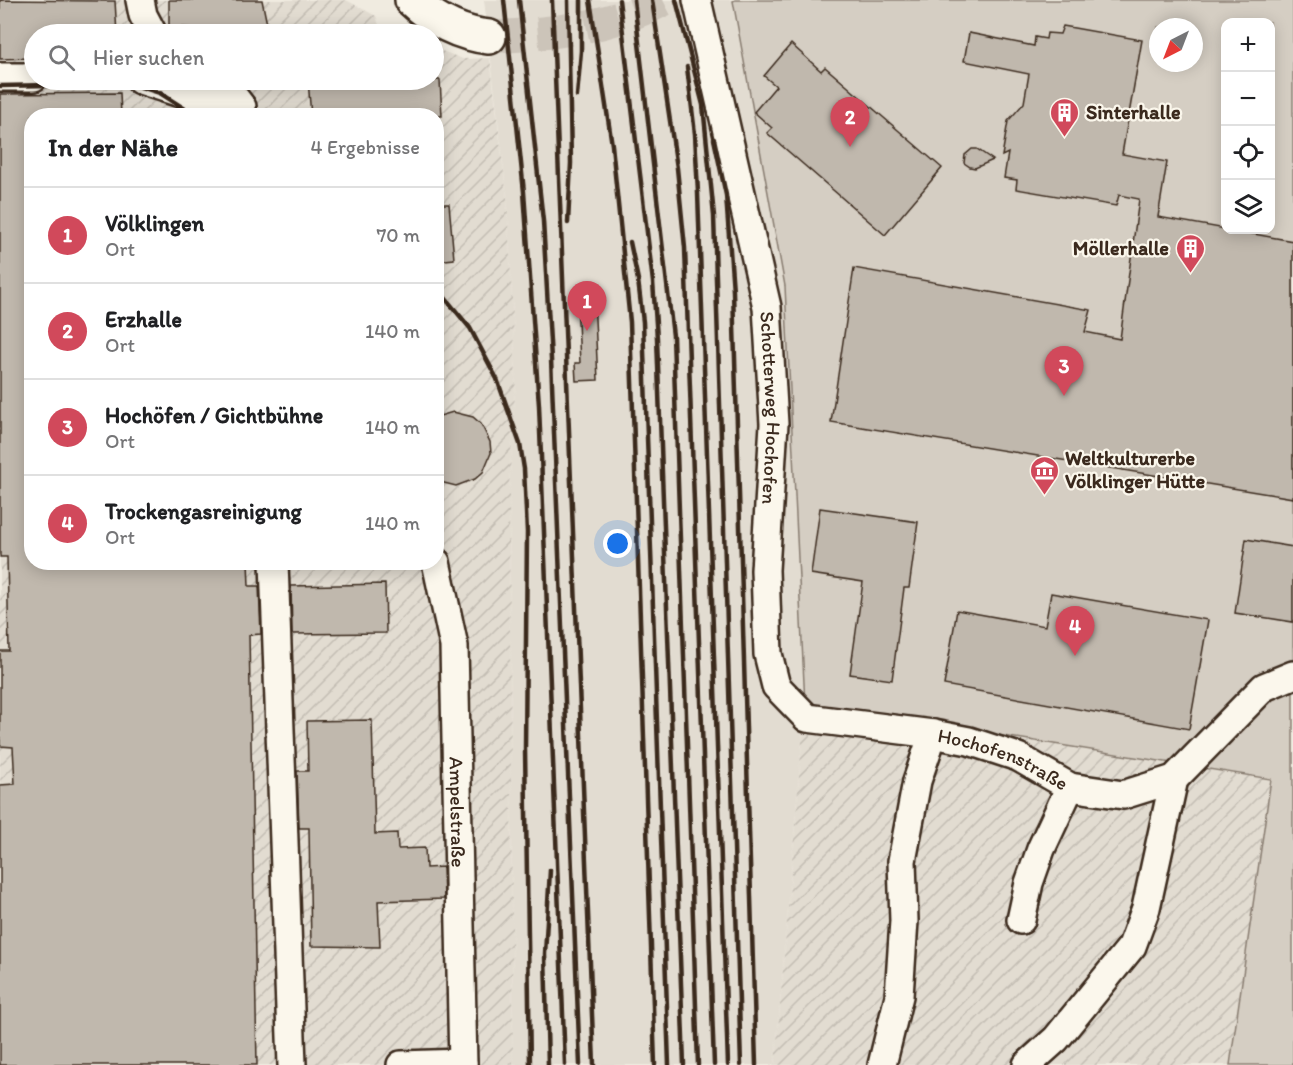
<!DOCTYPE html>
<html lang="de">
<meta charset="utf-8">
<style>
:root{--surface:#fff;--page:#f2f2f2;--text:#202124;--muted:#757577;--line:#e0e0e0;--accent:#d1495b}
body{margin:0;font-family:Itim,sans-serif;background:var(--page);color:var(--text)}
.controls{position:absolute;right:18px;top:18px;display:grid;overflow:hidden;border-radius:12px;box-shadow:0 3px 15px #0003}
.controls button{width:54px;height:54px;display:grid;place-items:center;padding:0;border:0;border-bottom:2px solid var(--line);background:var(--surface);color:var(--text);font:30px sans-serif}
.compass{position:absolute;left:1149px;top:18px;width:54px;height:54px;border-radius:50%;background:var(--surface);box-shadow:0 3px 15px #0003;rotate:222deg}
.you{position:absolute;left:618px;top:544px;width:21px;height:21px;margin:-15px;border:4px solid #fff;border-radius:50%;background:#1a73e8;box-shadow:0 0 0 9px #1a73e833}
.badge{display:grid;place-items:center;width:39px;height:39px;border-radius:50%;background:var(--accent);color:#fff;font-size:20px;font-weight:700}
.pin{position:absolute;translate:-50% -50px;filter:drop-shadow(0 2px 3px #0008)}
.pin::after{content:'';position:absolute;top:32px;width:21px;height:18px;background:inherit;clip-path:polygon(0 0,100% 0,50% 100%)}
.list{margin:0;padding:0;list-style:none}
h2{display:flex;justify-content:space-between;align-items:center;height:78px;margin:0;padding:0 24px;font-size:26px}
h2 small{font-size:20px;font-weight:400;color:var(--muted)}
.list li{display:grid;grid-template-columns:39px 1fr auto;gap:18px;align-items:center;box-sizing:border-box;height:96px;padding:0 24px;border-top:2px solid var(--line)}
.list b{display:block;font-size:22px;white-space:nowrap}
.list p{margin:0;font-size:20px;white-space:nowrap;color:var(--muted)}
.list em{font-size:20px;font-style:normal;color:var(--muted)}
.icon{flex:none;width:33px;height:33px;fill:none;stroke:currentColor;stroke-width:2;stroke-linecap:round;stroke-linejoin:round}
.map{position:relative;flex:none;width:1293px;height:1065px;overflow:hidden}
.search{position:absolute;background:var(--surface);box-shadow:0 3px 15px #0003;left:24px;top:24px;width:420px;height:66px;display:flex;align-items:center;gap:15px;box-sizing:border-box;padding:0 21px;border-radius:33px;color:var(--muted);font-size:22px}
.panel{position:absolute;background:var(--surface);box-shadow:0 3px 15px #0003;left:24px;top:108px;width:420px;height:462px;border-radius:24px}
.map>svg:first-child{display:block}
.built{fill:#e2dcd1}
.industrial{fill:url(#industrial-furrows);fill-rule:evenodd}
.green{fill:#d5cec3;stroke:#887c70;stroke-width:1.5;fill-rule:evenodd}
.building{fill:#c0b8ad;stroke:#3b2a1e;stroke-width:1.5}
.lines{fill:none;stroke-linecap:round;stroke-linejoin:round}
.major-tunnel{stroke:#ccc4b9;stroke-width:33;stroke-dasharray:33 16;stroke-linecap:butt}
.minor-casing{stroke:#3b2a1e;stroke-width:32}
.major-casing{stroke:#3b2a1e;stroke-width:38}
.minor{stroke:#fbf7ec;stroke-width:27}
.major{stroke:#fbf7ec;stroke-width:33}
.rail{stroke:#3b2a1e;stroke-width:4.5}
.labels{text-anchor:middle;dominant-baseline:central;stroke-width:4.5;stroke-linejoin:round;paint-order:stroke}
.poi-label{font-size:20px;font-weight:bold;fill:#3b2a1e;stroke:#fbf7ec;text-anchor:start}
.street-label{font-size:20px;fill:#3b2a1e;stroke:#fbf7ec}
</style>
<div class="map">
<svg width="1293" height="1065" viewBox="0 0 1293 1065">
<defs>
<pattern id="industrial-furrows" width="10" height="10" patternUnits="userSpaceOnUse" patternTransform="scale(1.5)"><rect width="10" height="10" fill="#e2dcd1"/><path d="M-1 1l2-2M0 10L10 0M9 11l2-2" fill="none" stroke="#c3bdb3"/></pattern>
</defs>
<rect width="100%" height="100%" fill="#f0ebe0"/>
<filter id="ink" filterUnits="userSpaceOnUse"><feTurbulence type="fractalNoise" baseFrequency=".0167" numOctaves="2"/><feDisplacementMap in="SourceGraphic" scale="12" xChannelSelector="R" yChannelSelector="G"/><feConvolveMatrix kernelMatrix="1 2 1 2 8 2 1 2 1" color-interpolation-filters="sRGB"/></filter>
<g filter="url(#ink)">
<path class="built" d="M484 0H733L785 286 805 704 775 1065H513L509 489 516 378 507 198Z"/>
<g class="industrial">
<path d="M0 0H346L376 16 382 34H34V80H434V48L463 59 490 58 507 198 516 378 509 489 513 1065H0ZM32 116H436V562H32Z"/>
<path d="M805 704 1271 779 1230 1065H775Z"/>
</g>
<path class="green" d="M735 0H1293V1065H1230L1271 779 805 704 785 286 733 1ZM1226 22H1270V230H1226ZM1158 27H1194V63H1158Z"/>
<g class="building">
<path d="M0 0 115 1 117 34H34V58L0 59Z"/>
<path d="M169 0H262L269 34H230L229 29 169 27Z"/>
<path d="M1063 26 1142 40 1122 154 1167 162 1158 217 1293 241V498L831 422 854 268 1091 310 1085 332 1120 339 1139 199 1119 195 1116 206 1016 189 1017 180 1004 178 1008 153 1002 156 1008 121 1024 103 1029 74 964 61 969 33 1034 46 1035 37 1046 39 1047 33 1060 34Z"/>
<path d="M791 44 821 71 825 67 942 168 885 235 767 133 772 128 754 112 776 86 764 76Z"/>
<path d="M308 80H440L442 116H311Z"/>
<path d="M120 93 121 116H32V562H248L249 586H259L261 634 249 635 257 1065H0V785L15 784 13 747 0 746V651H9L7 557H0V94Z"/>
<path d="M972 149H977L993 160 975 168 970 167 964 163 965 155Z"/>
<path d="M436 204H449L454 259 436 261Z"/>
<path d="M594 299 598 380 576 381 575 363H580L577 300Z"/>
<path d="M453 412 473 417 481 424 490 442 491 453 483 472 475 479 456 486 436 481V417Z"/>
<path d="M820 508 918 522 909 588H904L892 680 850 674 863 582 811 574Z"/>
<path d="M1246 539 1293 547V622L1235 613Z"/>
<path d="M385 584 386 633 292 634 291 586Z"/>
<path d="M1051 593 1208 620 1189 729 944 685 957 610 1045 626Z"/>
<path d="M372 720 375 834 397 833 398 849 425 848 426 868 443 867 444 899 378 901 380 947 311 946 309 828H299L297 771H308L307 721Z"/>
</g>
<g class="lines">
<path class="major-tunnel" d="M489 37C549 34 609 28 663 0"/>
<defs>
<g id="minor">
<path d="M140 0 143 15 153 34"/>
<path id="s1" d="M697 0 767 307 774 424 765 570 768 654 776 686 807 718 933 734"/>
<path d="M0 77H34"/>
<path d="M140 80 217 105 234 116"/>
<path d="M208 80 235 98 242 107"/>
<path d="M274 562 292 1065"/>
<path id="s2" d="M436 562 454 646 463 1065"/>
<path d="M1021 920 1029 883 1041 849 1070 787"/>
<path d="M401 1065 463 1063"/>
<path id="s3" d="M882 1065 899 996 904 921 902 861 917 781 933 734 969 741 1018 757 1070 787 1123 795 1174 779 1264 687 1293 675"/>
<path d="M1027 1065 1056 1039 1132 946 1146 908 1174 779"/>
</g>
<path id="major" d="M412 0C433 20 460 34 489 37"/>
</defs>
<use href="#minor" class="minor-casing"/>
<use href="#major" class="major-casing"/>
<use href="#minor" class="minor"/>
<use href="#major" class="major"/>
<g class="rail">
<path d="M504 0 524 192 539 405 565 1065"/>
<path d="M519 0 543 221 551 359 580 1065"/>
<path d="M552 0 594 1065"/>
<path d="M568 0 571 163 568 223"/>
<path d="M590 0 612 145 630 322 655 1065"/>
<path d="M619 0 653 282 657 338 684 1065"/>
<path d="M634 0 673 336 698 1065"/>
<path d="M652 0 677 168 685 248 714 1065"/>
<path d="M676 0 703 105 714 216 741 1065"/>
<path d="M687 67 695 134 698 193 728 1065"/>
<path d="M0 86 98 84 138 86 160 93 196 116"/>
<path d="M577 96 581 51V0"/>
<path d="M714 139 726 195 733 291 756 1065"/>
<path d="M630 242 638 280 643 322 669 1065"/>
<path d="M436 287 470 328 497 379 520 444 524 469 527 532 525 749 530 1065"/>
<path d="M548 1065 545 954 550 870"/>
</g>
</g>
</g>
<defs>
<symbol id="building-pin" viewBox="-11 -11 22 30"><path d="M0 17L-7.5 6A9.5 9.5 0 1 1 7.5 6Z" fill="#d1495b" stroke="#fbf7ec"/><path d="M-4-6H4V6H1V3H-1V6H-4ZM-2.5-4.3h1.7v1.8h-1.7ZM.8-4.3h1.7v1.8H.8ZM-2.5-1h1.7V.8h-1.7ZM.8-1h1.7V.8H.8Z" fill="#fff"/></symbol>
<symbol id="museum-pin" viewBox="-11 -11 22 30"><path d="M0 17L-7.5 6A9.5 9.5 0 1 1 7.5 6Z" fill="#d1495b" stroke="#fbf7ec"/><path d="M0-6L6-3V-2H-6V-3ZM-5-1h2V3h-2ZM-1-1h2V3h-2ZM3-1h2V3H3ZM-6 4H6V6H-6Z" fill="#fff"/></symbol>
</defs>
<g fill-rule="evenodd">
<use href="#building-pin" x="1048" y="96" width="33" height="45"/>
<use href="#building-pin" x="1174" y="232" width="33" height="45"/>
<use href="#museum-pin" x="1028" y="454" width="33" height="45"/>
</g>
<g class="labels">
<g class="poi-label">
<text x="1086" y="112">Sinterhalle</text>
<text x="1169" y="248" text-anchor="end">Möllerhalle</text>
<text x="1065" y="458">Weltkulturerbe<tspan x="1065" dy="23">Völklinger Hütte</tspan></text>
</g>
<g class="street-label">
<text stroke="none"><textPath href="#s1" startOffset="416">Schotterweg Hochofen</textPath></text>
<text stroke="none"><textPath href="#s3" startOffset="412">Hochofenstraße</textPath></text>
<text stroke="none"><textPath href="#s2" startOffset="252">Ampelstraße</textPath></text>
</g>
</g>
</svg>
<div class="controls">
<button>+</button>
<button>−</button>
<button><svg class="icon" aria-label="locate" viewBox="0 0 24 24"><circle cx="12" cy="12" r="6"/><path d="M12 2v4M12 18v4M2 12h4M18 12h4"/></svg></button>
<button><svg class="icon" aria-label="layers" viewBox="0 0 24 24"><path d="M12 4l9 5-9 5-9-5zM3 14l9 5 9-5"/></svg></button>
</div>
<svg class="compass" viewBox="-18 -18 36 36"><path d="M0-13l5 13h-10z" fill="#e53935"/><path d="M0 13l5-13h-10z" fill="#757577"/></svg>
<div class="you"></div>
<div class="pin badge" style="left:587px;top:331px">1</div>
<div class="pin badge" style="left:850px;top:147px">2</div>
<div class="pin badge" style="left:1064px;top:396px">3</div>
<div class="pin badge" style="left:1075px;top:656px">4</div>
<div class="search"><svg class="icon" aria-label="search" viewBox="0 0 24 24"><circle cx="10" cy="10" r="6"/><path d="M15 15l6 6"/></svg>Hier suchen</div>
<section class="panel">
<h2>In der Nähe<small>4 Ergebnisse</small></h2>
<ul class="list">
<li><span class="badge">1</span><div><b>Völklingen</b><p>Ort</p></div><em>70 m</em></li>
<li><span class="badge">2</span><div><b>Erzhalle</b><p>Ort</p></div><em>140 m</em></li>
<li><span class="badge">3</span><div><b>Hochöfen / Gichtbühne</b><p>Ort</p></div><em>140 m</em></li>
<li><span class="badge">4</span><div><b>Trockengasreinigung</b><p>Ort</p></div><em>140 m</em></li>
</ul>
</section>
</div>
